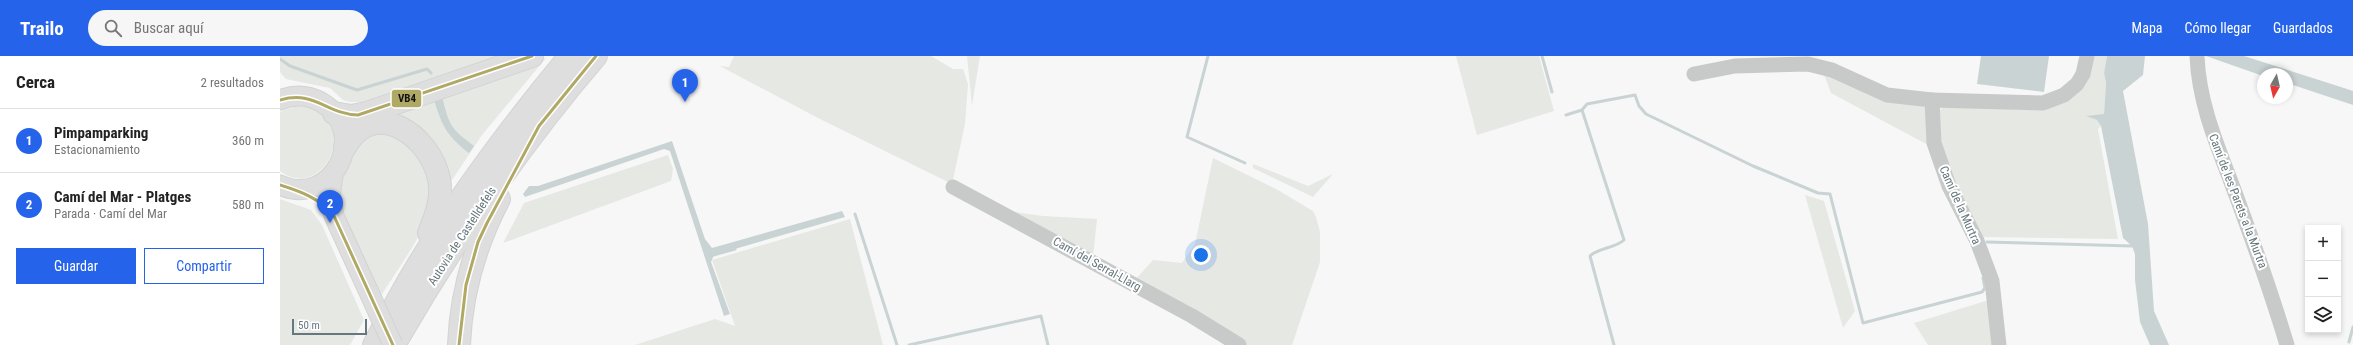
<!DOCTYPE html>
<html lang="es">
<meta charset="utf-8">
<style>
:root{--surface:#fff;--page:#f6f6f6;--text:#222;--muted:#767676;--line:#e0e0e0;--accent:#2563eb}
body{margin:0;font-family:"Roboto Condensed",sans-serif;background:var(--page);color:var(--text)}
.controls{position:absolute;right:12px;bottom:12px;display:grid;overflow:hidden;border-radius:0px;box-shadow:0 2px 6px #0003}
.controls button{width:36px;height:36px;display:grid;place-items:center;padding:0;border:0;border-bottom:1px solid var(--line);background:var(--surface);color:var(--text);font:20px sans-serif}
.compass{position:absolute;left:1977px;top:12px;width:36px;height:36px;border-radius:50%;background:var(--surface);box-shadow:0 2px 6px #0003;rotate:188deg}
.scale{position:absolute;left:12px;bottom:10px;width:75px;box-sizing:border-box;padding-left:4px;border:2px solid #66777d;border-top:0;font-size:11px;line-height:14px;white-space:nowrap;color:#66777d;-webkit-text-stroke:3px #fff;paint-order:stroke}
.you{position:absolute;left:921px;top:199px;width:14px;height:14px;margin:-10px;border:3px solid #fff;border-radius:50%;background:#1a73e8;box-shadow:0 0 0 6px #1a73e833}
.badge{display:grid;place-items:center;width:26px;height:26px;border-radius:50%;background:var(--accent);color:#fff;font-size:13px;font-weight:700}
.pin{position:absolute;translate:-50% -33px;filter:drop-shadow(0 1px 2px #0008)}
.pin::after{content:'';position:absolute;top:21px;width:14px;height:12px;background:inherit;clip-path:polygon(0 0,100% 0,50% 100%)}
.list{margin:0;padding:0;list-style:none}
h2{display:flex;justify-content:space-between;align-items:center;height:52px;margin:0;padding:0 16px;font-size:17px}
h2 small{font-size:13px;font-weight:400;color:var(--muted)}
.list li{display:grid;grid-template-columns:26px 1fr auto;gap:12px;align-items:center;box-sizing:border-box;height:64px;padding:0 16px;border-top:1px solid var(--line)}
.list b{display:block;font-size:15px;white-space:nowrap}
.list p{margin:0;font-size:13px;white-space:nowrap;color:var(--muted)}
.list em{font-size:13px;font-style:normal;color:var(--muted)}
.actions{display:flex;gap:8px;padding:12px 16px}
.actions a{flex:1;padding:9px 0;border:1px solid var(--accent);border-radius:0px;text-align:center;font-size:14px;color:var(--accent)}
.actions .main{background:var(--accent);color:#fff}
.icon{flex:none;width:22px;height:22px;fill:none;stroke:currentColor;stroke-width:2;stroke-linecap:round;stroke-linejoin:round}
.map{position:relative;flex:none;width:2073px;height:289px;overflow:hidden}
header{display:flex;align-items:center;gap:24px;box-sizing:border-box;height:56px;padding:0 20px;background:var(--accent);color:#fff}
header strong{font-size:19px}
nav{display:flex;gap:22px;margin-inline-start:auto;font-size:14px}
.search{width:280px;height:36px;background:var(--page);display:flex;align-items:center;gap:10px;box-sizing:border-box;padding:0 14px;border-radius:22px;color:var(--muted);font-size:15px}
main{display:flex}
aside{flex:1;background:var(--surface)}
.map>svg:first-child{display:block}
.green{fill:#e6e8e4}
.water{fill:#c9d3d3}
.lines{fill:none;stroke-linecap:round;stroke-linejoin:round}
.stream{stroke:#c9d3d3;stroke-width:3}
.major-casing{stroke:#d2d3d3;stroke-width:21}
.highway-casing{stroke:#d2d3d3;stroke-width:24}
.minor{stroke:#c8caca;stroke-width:15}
.major{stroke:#dedede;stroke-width:19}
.highway{stroke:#dedede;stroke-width:22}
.major-bridge-casing{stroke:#d2d3d3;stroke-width:21;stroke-linecap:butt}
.major-bridge{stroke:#dedede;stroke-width:19}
.bus-1-casing{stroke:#fff;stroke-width:6}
.bus-1{stroke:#b0a966;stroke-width:3}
.labels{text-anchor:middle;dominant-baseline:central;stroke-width:4;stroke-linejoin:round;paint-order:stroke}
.street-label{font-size:12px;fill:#66777d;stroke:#fff}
.line-badge{stroke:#fff;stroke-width:1.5}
.pale-badge-label{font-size:11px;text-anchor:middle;font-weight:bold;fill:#111}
</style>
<header>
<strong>Trailo</strong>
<div class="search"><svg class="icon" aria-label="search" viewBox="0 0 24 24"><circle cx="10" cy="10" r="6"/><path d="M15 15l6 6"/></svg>Buscar aquí</div>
<nav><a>Mapa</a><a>Cómo llegar</a><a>Guardados</a></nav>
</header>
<main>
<aside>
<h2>Cerca<small>2 resultados</small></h2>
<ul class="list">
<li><span class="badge">1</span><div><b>Pimpamparking</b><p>Estacionamiento</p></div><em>360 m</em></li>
<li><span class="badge">2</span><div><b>Camí del Mar - Platges</b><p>Parada · Camí del Mar</p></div><em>580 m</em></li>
</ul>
<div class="actions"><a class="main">Guardar</a><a>Compartir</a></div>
</aside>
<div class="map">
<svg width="2073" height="289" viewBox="0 0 2073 289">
<rect width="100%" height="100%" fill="#f7f7f7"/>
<g class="green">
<path d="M0 0H215L84 46H70L63 44 50 32 6 23 0 16Z"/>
<path d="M454 0H651L673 13H683L688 28 685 68 672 128 536 61 440 10 449 11Z"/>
<path d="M687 0H700L692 50Z"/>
<path d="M1176 0H1259L1274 55 1197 79Z"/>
<path d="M1809 0H1827L1824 17 1826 27 1824 59 1807 60 1817 64 1821 70 1818 73 1838 183 1702 181 1675 132 1662 96 1659 55 1665 48 1772 50Z"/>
<path d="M266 2 202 79 166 133 160 102 99 59Z"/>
<path d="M1538 14 1648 49 1650 90 1551 37 1545 21Z"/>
<path d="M16 50C89 55 44 149 0 115V56Z"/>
<path d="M101 76C111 80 122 84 130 91 150 109 155 143 145 167 135 191 114 218 101 240L58 152 61 124 68 113 73 97 88 79Z"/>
<path d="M388 99 393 113 391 125 223 187 244 147Z"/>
<path d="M933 102 996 133 1033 155 1036 161 1040 176V206L1012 289H964L855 224 873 204 902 207 915 188Z"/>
<path d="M973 108 1028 130 1053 118 1033 141 973 112Z"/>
<path d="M1525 139 1544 145 1575 255 1563 272Z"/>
<path d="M0 143 31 154 42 169 84 264 70 289H0Z"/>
<path d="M726 155 763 160 817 163 813 201Z"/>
<path d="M570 163 603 289H355L435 263 455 270 432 204Z"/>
<path d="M1709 244 1714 289H1648L1634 267Z"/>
</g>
<g class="water">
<path d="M1701 0H1769L1764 36 1697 28Z"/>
<path d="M1827 0H1865L1863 19 1843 35 1868 168 1874 255 1889 289H1870L1860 266 1855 224V198L1852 190 1843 182 1821 70 1817 64 1806 60 1824 58 1826 27 1824 17Z"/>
<path d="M1926 0H1964L2064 32 2073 35V49L2007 27V18H1983V20Z"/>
<path d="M162 40C169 69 170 72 194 90L189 97C167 80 162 70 154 44Z"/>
<path d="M392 85 425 183 432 192 562 155 565 161 434 199 431 206 450 258 444 260 390 95 384 93 245 141 243 138 249 130H258Z"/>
</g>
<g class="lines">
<g class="stream">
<path d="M928 0 907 81 965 107"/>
<path d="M1262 0 1272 36"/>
<path d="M0 3 10 10 77 34 147 13 151 17"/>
<path d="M1302 54 1344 184C1334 193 1319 191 1310 200L1334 289"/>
<path d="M1286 59 1302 54 1307 48 1355 39 1359 50 1366 58 1473 110 1538 137 1550 138 1583 267 1702 236 1705 232 1703 222"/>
<path d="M575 158 617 289"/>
<path d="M1707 186 1852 190"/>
<path d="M430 200 455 193"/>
<path d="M2069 286 2073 271"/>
<path d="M629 289 761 260 768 289"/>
</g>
<defs>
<g id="major">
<path d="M0 44C14 38 28 39 41 46 92 76 52 153 0 129"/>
<path d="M53 119 50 142 54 160 87 232"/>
</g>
<g id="highway">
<path d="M54 57 71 60 87 57 252 0"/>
<path d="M65 91C94 40 150 79 159 123 163 142 156 160 149 177"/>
<path d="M94 289C108 262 122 235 138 209 182 136 235 66 290 0"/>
<path d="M114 289C173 186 239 90 316 0"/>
<path d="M179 289C181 237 195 189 219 143"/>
</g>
</defs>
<use href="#major" class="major-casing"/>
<use href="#highway" class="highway-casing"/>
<g class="minor">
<path d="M1917 0C1919 51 1940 95 1957 142 1975 191 1992 239 2007 289"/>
<path d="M1414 18 1455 10 1528 8 1552 14 1607 39 1652 44"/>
<path d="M673 131 912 260 959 289"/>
<path d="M1719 289 1712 225 1697 185 1669 130 1654 87 1652 44 1763 47 1784 39 1797 28 1803 18 1807 0"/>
</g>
<use href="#major" class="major"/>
<use href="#highway" class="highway"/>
<defs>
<path id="major-bridge" d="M87 232 113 289"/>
</defs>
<use href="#major-bridge" class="major-bridge-casing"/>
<use href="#major-bridge" class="major-bridge"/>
<defs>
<g id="bus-1">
<path d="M0 44C35 34 46 58 78 59L252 0"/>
<path d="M0 129C22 136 39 142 54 160L113 289"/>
<path d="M179 289 186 229 198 186 207 167 259 70 316 0"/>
</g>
</defs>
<use href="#bus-1" class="bus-1-casing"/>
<use href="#bus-1" class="bus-1"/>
</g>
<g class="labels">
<g class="street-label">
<text transform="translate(1958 145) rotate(69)">Camí de les Parets a la Murtra</text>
<text transform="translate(1680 149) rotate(66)">Camí de la Murtra</text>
<text transform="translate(182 180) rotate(-57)">Autovia de Castelldefels</text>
<text transform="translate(817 208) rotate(29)">Camí del Serral-Llarg</text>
</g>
</g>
<rect class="line-badge" x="111" y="33" width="31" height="19" rx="4" fill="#b0a966"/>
<g class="pale-badge-label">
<text x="127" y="46">VB4</text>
</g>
</svg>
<div class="controls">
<button>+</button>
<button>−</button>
<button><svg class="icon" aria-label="layers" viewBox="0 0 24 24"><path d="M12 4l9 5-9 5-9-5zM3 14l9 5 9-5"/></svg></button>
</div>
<svg class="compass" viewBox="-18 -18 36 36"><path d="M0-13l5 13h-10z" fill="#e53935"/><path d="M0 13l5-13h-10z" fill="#767676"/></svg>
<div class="scale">50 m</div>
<div class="you"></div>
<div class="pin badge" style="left:405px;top:46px">1</div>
<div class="pin badge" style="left:50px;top:167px">2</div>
</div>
</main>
